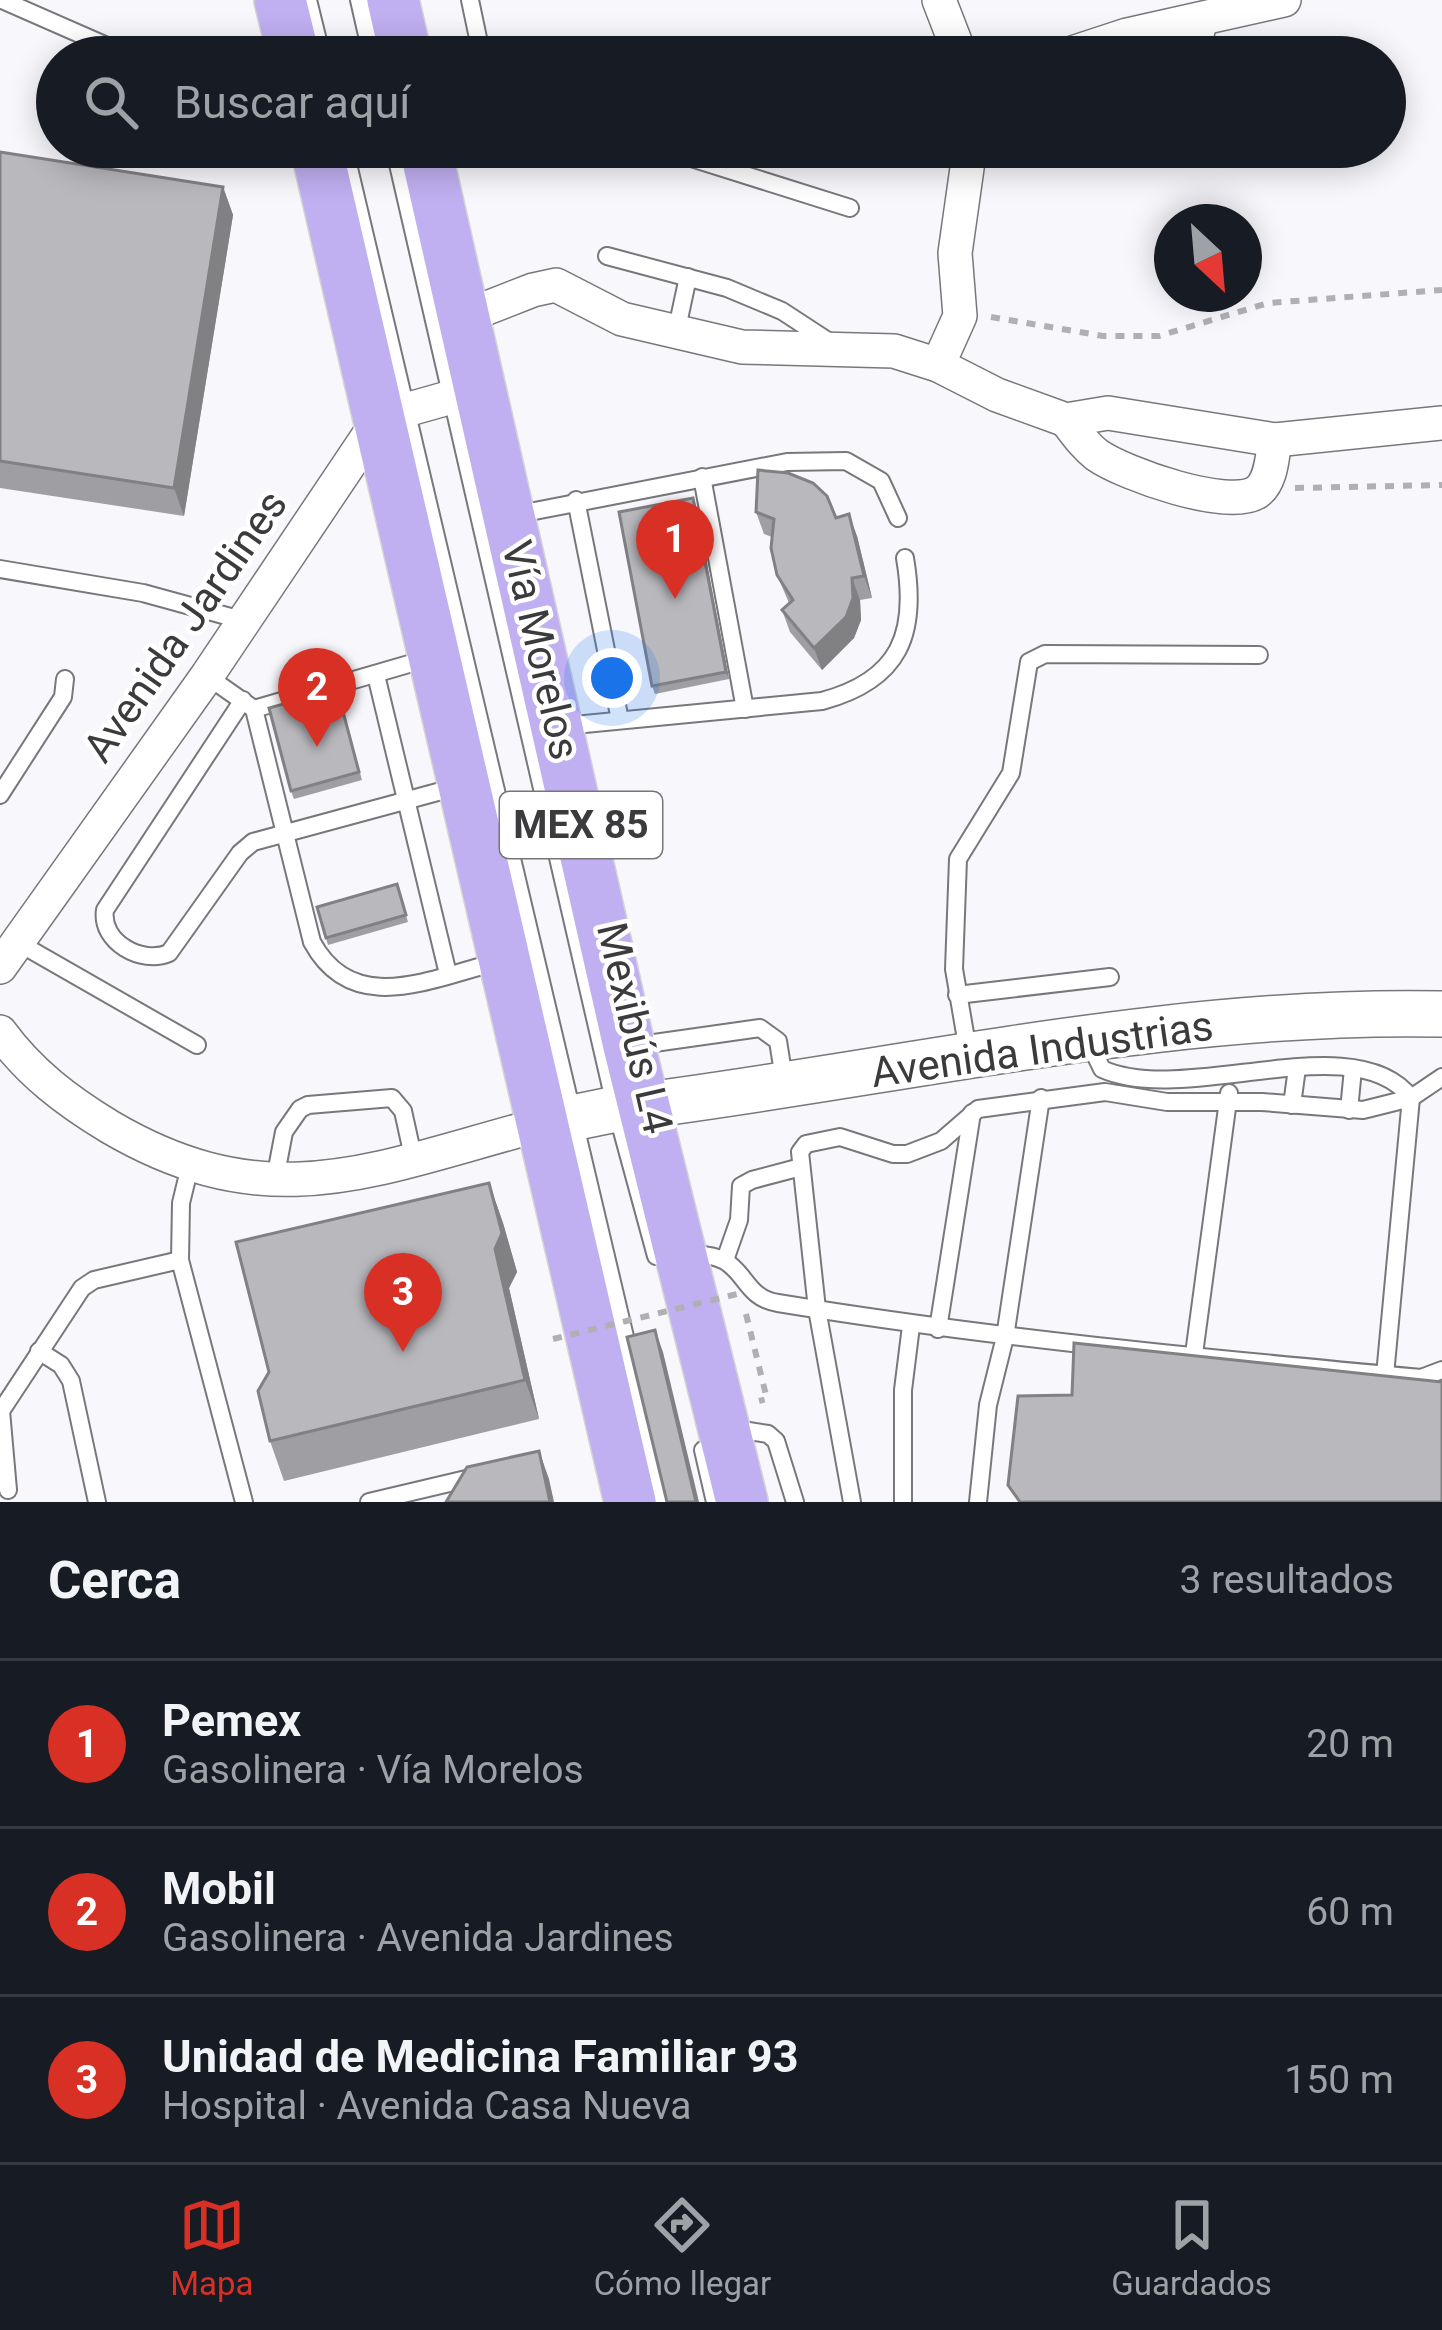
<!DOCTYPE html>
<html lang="es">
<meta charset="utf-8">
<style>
:root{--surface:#171b24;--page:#242831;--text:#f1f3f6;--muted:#9ea1a6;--line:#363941;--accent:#d93025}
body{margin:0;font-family:Roboto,sans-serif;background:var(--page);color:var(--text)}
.compass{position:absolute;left:1154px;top:204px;width:108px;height:108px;border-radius:50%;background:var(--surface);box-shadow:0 6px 30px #0003;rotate:154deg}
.you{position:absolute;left:612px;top:678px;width:42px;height:42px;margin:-30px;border:9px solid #fff;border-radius:50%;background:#1a73e8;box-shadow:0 0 0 18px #1a73e833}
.badge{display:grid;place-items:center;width:78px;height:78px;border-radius:50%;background:var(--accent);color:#fff;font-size:39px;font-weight:700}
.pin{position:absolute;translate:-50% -99px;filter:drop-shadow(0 3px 6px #0008)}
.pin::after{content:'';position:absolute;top:63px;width:42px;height:36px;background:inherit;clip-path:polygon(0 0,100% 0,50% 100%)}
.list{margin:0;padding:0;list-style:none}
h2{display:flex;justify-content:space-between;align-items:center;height:156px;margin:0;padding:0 48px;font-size:51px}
h2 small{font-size:39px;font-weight:400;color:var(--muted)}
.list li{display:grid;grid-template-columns:78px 1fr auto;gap:36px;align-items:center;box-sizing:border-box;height:168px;padding:0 48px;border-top:3px solid var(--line)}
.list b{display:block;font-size:45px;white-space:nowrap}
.list p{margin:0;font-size:39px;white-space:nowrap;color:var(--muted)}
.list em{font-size:39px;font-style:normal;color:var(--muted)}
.icon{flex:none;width:66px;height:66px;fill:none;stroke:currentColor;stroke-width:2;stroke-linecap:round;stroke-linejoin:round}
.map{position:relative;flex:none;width:1442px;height:1502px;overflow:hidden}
.search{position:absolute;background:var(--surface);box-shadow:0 6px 30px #0003;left:36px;right:36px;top:36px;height:132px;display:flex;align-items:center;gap:30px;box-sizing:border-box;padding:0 42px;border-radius:66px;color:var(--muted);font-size:45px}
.sheet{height:660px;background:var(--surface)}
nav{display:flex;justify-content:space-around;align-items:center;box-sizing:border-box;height:168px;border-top:3px solid var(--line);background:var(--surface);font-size:33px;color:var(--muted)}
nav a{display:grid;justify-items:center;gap:6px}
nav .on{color:var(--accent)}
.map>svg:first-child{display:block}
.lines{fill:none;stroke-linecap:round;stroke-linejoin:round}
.lane-casing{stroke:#78787c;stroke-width:20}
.street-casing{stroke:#78787c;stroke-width:36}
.secondary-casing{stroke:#78787c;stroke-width:48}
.primary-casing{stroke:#d4d4d4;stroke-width:54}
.path{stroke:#b0b0b4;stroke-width:6;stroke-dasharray:9 9;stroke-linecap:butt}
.lane{stroke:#fff;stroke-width:16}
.street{stroke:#fff;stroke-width:33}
.secondary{stroke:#fff;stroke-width:45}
.primary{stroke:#c0aff1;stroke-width:51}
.path-bridge{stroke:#b0b0b4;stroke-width:6;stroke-dasharray:9 9;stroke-linecap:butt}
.wall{fill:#9e9ea3}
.shaded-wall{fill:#818184}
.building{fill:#b8b8bd;stroke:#818184;stroke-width:3}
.labels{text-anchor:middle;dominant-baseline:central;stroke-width:9;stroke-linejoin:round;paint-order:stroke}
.shield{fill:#fff;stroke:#767677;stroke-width:3}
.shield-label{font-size:39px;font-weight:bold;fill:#3b3b3d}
.street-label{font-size:42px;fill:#3b3b3d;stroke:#fff}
</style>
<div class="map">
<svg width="1442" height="1502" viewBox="0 0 1442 1502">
<rect width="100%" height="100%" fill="#f7f7fc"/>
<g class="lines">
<defs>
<g id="lane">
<path d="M2 0 132 57"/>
<path d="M308 0 322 57"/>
<path d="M359 0 372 57"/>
<path d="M470 0 482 57"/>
<path d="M244 57 284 47"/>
<path d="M548 57 559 53"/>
<path d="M344 147 664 1502"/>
<path d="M394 147 616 1109 656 1256"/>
<path d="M607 147 669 151 850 208"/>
<path d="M607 256 727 288 782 311 831 343"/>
<path d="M676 333 688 277"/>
<path d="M702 477 745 709"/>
<path d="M576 500 620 720"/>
<path d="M514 515 787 462 846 461 881 481 898 518"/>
<path d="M0 569 143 593 245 621"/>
<path d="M376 675 448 974"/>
<path d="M207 676 254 709 312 942C353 1018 432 978 497 962"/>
<path d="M243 700 105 910C100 942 142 965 169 953L240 853 253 842 456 787"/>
<path d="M254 709 426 659"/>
<path d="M564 726 822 701C900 680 918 634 905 558"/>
<path d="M0 795 63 697 65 679"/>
<path d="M17 942 197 1045"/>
<path d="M957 995 1110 977"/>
<path d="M1089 1042 1102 1069C1186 1107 1355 1024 1411 1098L1385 1375"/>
<path d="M633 1046 760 1028 778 1041 785 1085"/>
<path d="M968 1051 954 969 958 859 1011 773 1029 662 1045 654 1259 655"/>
<path d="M1292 1105 1297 1068"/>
<path d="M1349 1110 1353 1069"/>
<path d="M190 1166 181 1203 180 1260 244 1502"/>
<path d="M275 1179 284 1132 300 1109 308 1105 392 1098 403 1111 414 1161"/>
<path d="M688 1255C749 1250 736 1297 778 1303 991 1338 1206 1358 1421 1378L1442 1370"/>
<path d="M725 1260 739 1220 741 1186 752 1180 801 1167"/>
<path d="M938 1329 972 1113"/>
<path d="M39 1351 61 1365 71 1381 97 1502"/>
<path d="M1194 1354 1229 1093"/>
<path d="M730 1428 768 1434 776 1441 795 1502"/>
<path d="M703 1450 715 1502"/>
<path d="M8 1490 1 1411 82 1288 94 1280 180 1260"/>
<path d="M369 1502 479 1476"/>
<path d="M852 1502 817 1309 800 1152 806 1144 840 1137 893 1154H907L941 1141 978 1109 1105 1092 1167 1102H1262L1363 1110 1411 1098 1442 1077"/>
<path d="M903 1502V1390L911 1326"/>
<path d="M978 1502 988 1405 1005 1337 1041 1098"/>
</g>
<g id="street">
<path d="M939 0 961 57"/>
<path d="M1060 57 1127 35 1284 0"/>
<path d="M1191 57 1201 19"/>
<path d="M464 317 533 290 556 285 622 319 742 347 894 351 938 365 997 395 1066 420 1108 413 1275 440 1442 423"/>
<path d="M938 365 960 316 955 253 970 147"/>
<path d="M1066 420C1076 433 1085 446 1097 455 1124 474 1229 511 1257 492 1272 481 1272 456 1275 440"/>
<path d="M0 967 207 676 381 417 480 389"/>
<path d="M0 1032C30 1073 67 1101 110 1127 272 1222 378 1167 543 1124"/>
</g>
<path id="secondary" d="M543 1124 616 1109C890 1075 1165 1008 1442 1014"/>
<g id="primary">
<path d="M280 0 294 57"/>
<path d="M393 0 406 57"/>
<path d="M316 147 630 1502"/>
<path d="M425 147 629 1046 742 1502"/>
</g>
</defs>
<use href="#lane" class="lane-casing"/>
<use href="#street" class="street-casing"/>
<use href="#secondary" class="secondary-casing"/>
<use href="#primary" class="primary-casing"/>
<g class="path">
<path d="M991 317 1103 336H1159L1268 303 1442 290"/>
<path d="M1295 488 1442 485"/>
<path d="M746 1314 767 1399 759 1401"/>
</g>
<use href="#lane" class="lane"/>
<use href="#street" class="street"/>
<use href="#secondary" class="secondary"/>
<use href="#primary" class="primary"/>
<path class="path-bridge" d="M553 1339 741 1293"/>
</g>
<g class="wall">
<path d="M0 152 223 187 233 215 184 516 0 488Z"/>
<path d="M693 498 729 679 655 694 652 686Z"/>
<path d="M756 512 836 518 857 536 872 598 860 600 861 620 854 638 822 670 790 632 782 610 789 603 777 575 772 537 764 534Z"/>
<path d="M337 689 362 780 294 799 291 791Z"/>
<path d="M397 884 408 922 328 945 317 907Z"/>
<path d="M489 1183 503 1223 517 1272 509 1288 539 1419 284 1481 270 1441Z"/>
</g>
<g class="shaded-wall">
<path d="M223 187 233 215 184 516 174 488Z"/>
<path d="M693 498 696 506 729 679 726 672Z"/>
<path d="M849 514 857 536 872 598 864 576Z"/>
<path d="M852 578 860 600 861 620 854 638 822 670 814 648Z"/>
<path d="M489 1183 503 1223 517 1272 509 1288 539 1419 525 1380 495 1249Z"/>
<path d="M655 1330 663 1352 699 1502H696Z"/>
<path d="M539 1451 549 1479 554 1502H550Z"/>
</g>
<g class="building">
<path d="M0 152 223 187 174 488 0 461Z"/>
<path d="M758 470 788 473 813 483 827 496 836 518 849 514 864 576 852 578 853 598 846 617 814 648 782 610 793 600 777 575 771 548 774 519 756 512Z"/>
<path d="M693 498 726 672 652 686 619 512Z"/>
<path d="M337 689 359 772 291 791 269 708Z"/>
<path d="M397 884 406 915 326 938 317 907Z"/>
<path d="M489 1183 502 1233 495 1249 525 1380 270 1441 258 1391 269 1372 236 1242Z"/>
<path d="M655 1330 696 1502H667L627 1337Z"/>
<path d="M1074 1343 1442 1382V1502H1020L1008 1485 1018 1396 1072 1395Z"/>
<path d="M539 1451 550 1502H446L467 1467Z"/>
</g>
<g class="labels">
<rect class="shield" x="500" y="792" width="162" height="66" rx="9"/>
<g class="shield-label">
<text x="581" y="825">MEX 85</text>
</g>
<g class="street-label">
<text transform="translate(185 626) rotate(-55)">Avenida Jardines</text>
<text transform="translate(541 650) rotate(77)">Vía Morelos</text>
<text transform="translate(635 1028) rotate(77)">Mexibús L4</text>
<text transform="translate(1042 1049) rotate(-8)">Avenida Industrias</text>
</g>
</g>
</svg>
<svg class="compass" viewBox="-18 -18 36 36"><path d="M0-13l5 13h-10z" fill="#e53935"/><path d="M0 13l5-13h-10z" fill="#9ea1a6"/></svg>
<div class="you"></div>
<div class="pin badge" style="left:675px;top:599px">1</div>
<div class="pin badge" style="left:317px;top:747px">2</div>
<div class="pin badge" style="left:403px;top:1352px">3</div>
<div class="search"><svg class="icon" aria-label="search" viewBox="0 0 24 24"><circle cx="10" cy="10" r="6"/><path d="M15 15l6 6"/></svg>Buscar aquí</div>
</div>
<section class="sheet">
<h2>Cerca<small>3 resultados</small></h2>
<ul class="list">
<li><span class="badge">1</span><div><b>Pemex</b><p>Gasolinera · Vía Morelos</p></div><em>20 m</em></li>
<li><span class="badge">2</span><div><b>Mobil</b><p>Gasolinera · Avenida Jardines</p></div><em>60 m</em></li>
<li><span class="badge">3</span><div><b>Unidad de Medicina Familiar 93</b><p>Hospital · Avenida Casa Nueva</p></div><em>150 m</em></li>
</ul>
</section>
<nav>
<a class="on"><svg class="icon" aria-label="map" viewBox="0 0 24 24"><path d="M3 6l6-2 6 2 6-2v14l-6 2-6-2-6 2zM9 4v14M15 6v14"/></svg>Mapa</a>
<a><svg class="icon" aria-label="directions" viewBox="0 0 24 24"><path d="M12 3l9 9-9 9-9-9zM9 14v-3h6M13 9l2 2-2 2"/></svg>Cómo llegar</a>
<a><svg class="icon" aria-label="saved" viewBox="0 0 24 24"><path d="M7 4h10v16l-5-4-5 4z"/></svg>Guardados</a>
</nav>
